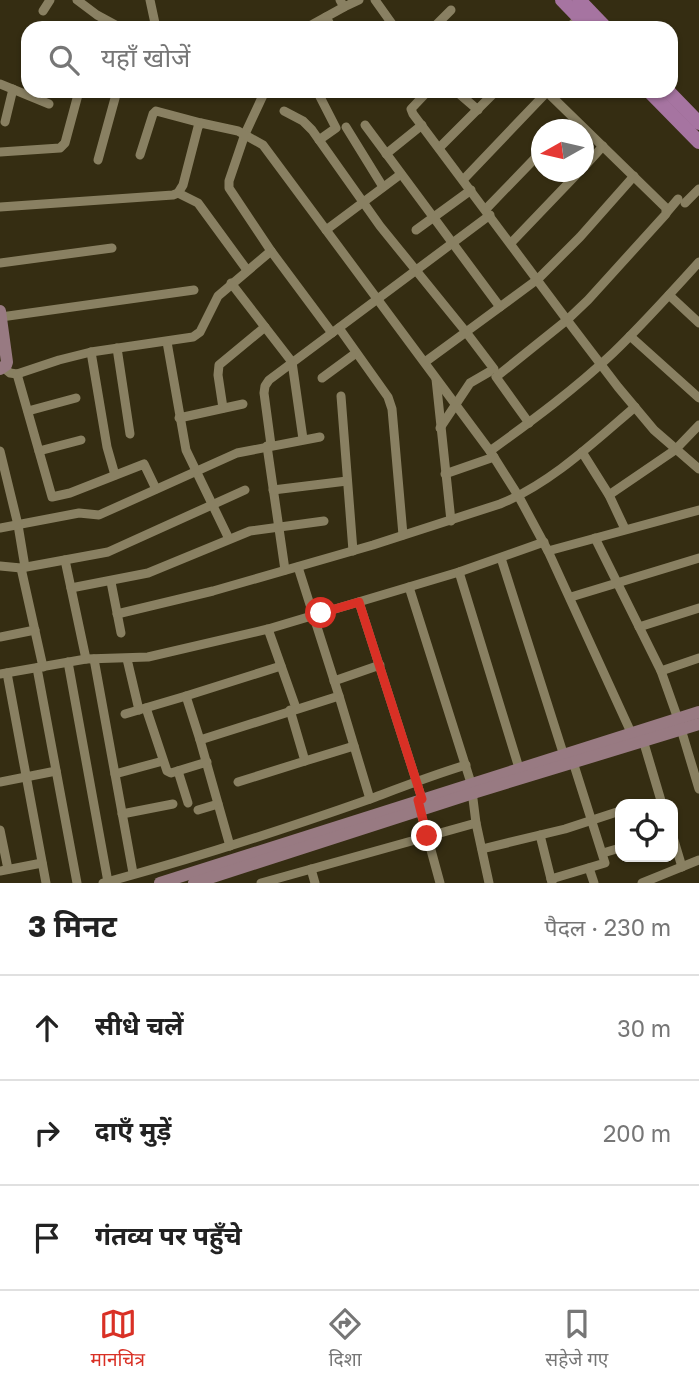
<!DOCTYPE html>
<html lang="hi">
<meta charset="utf-8">
<style>
:root{--surface:#fff;--page:#f2f2f2;--text:#222;--muted:#767676;--line:#e0e0e0;--accent:#d93025}
body{margin:0;font-family:"Golos Text","Noto Sans Devanagari",sans-serif;background:var(--page);color:var(--text)}
.controls{position:absolute;right:21px;bottom:21px;display:grid;overflow:hidden;border-radius:14px;box-shadow:0 2px 5px #0004}
.controls button{width:63px;height:63px;display:grid;place-items:center;padding:0;border:0;border-bottom:2px solid var(--line);background:var(--surface);color:var(--text);font:35px sans-serif}
.compass{position:absolute;left:531px;top:119px;width:63px;height:63px;border-radius:50%;background:var(--surface);box-shadow:0 2px 5px #0004;rotate:262deg}
.stop{position:absolute;width:21px;height:21px;margin:-16px;border:5px solid #d93025;border-radius:50%;background:#fff}
.stop.end{background:#d93025;border-color:#fff;box-shadow:0 2px 7px #0008}
.list{margin:0;padding:0;list-style:none}
h2{display:flex;justify-content:space-between;align-items:center;height:91px;margin:0;padding:0 28px;font-size:30px}
h2 small{font-size:23px;font-weight:400;color:var(--muted)}
.list li{display:grid;grid-template-columns:46px 1fr auto;gap:21px;align-items:center;box-sizing:border-box;height:105px;padding:0 28px;border-top:2px solid var(--line)}
.list b{display:block;font-size:26px;white-space:nowrap}
.list em{font-size:23px;font-style:normal;color:var(--muted)}
.icon{flex:none;width:38px;height:38px;fill:none;stroke:currentColor;stroke-width:2;stroke-linecap:round;stroke-linejoin:round}
.map{position:relative;flex:none;width:699px;height:883px;overflow:hidden}
.search{position:absolute;background:var(--surface);box-shadow:0 2px 5px #0004;left:21px;right:21px;top:21px;height:77px;display:flex;align-items:center;gap:18px;box-sizing:border-box;padding:0 24px;border-radius:21px;color:var(--muted);font-size:26px}
.sheet{height:406px;background:var(--surface)}
nav{display:flex;justify-content:space-around;align-items:center;box-sizing:border-box;height:98px;border-top:2px solid var(--line);background:var(--surface);font-size:19px;color:var(--muted)}
nav a{display:grid;justify-items:center;gap:4px}
nav .on{color:var(--accent)}
.map>svg:first-child{display:block}
.lines{fill:none;stroke-linecap:round;stroke-linejoin:round}
.street{stroke:#898062;stroke-width:9}
.secondary{stroke:#987a82;stroke-width:12}
.primary{stroke:#a674a1;stroke-width:14}
.route{stroke:#d93025;stroke-width:9}
</style>
<div class="map">
<svg width="699" height="883" viewBox="0 0 699 883">
<rect width="100%" height="100%" fill="#352d12"/>
<g class="lines">
<g class="street">
<path d="M77 0 97 15 121 28"/>
<path d="M150 0 156 28"/>
<path d="M375 0 395 28"/>
<path d="M344 7 359 0"/>
<path d="M43 11 50 0"/>
<path d="M326 17 332 28"/>
<path d="M306 28 344 7 340 0"/>
<path d="M433 28 451 10"/>
<path d="M568 28 579 18"/>
<path d="M0 84 49 104"/>
<path d="M265 91 245 134 229 181V188L271 251 332 333"/>
<path d="M317 91 336 128 319 140"/>
<path d="M370 91 371 92"/>
<path d="M428 91 411 109 413 114 567 320 496 377 529 423"/>
<path d="M456 91 478 110"/>
<path d="M546 91 666 208V214L588 300 567 320 618 387 654 430 699 469"/>
<path d="M284 111 303 121 312 130 380 226 466 332 425 362"/>
<path d="M5 122 13 89"/>
<path d="M365 125 500 307"/>
<path d="M346 127 383 187"/>
<path d="M439 148 496 91"/>
<path d="M0 152 60 148 65 143 79 91"/>
<path d="M386 154 422 125"/>
<path d="M140 155 153 114 156 111 201 123"/>
<path d="M98 160 117 91"/>
<path d="M584 167 603 146"/>
<path d="M463 180 547 92"/>
<path d="M178 193 198 203 247 270"/>
<path d="M685 203 699 189"/>
<path d="M0 207 173 195 178 193 183 185 198 127 201 123 238 131 263 145 490 451 519 497 548 551 634 739"/>
<path d="M486 209 542 151"/>
<path d="M667 212 678 199"/>
<path d="M326 230 401 174"/>
<path d="M416 230 471 190"/>
<path d="M511 243 579 172"/>
<path d="M0 263 112 248"/>
<path d="M231 283 292 362 303 439"/>
<path d="M669 295 699 323"/>
<path d="M1 317 194 290"/>
<path d="M339 328 388 397 392 409 403 535"/>
<path d="M630 336 699 398"/>
<path d="M167 342 186 450 229 539"/>
<path d="M117 348 130 434"/>
<path d="M91 352 107 447 115 475"/>
<path d="M4 368 10 373 17 374 59 360 91 352 193 337 200 332 218 296 271 251"/>
<path d="M494 369 466 332 538 279 580 237 634 176"/>
<path d="M17 374 52 497 70 493 144 464 156 489"/>
<path d="M322 378 356 353"/>
<path d="M436 379 451 521"/>
<path d="M341 396 353 551"/>
<path d="M223 408 218 375 219 365 265 327"/>
<path d="M28 411 76 398"/>
<path d="M179 418 243 404"/>
<path d="M440 428 470 383 489 372"/>
<path d="M271 445 264 393 265 386 269 380 490 215"/>
<path d="M267 446 285 570"/>
<path d="M0 451 18 525 25 567"/>
<path d="M39 451 81 440"/>
<path d="M490 451C533 420 575 389 613 353 643 324 671 293 699 262"/>
<path d="M582 452 609 495 625 529"/>
<path d="M445 474 494 457"/>
<path d="M273 490 347 481"/>
<path d="M609 495 675 450 699 425"/>
<path d="M0 528 79 513 99 515 237 453 320 437"/>
<path d="M595 538 661 671 678 719 699 789"/>
<path d="M548 551 699 510"/>
<path d="M501 558 565 759"/>
<path d="M65 560 86 659"/>
<path d="M0 566 21 568 108 552 245 490"/>
<path d="M21 568 43 667"/>
<path d="M459 572 519 768"/>
<path d="M111 582 121 633"/>
<path d="M409 587 471 783 476 823 489 883"/>
<path d="M71 588 148 573 250 531 324 521"/>
<path d="M571 597 699 558"/>
<path d="M359 602 422 799"/>
<path d="M117 614 213 591 373 545 500 504C550 484 594 442 635 407"/>
<path d="M639 627 699 608"/>
<path d="M268 629 296 708"/>
<path d="M0 637 35 630"/>
<path d="M94 659 133 873"/>
<path d="M127 659 139 710"/>
<path d="M68 662 108 882"/>
<path d="M37 668 77 883"/>
<path d="M661 671 699 658"/>
<path d="M7 673 46 883"/>
<path d="M0 674 86 659 148 657 268 629 459 572 544 542"/>
<path d="M334 681 380 665"/>
<path d="M339 696 370 799"/>
<path d="M146 708 167 771 171 773 207 762"/>
<path d="M125 714 186 696"/>
<path d="M200 740 186 696 281 666"/>
<path d="M643 740 662 804"/>
<path d="M305 761 354 746"/>
<path d="M178 771 188 803"/>
<path d="M115 774 163 761"/>
<path d="M0 782 56 771"/>
<path d="M238 782 305 761 290 710"/>
<path d="M419 806 440 883"/>
<path d="M198 810 218 804"/>
<path d="M122 814 173 804"/>
<path d="M0 830 8 869"/>
<path d="M540 835 552 883"/>
<path d="M673 837 682 867"/>
<path d="M230 846 200 740 339 696 298 567"/>
<path d="M482 849 565 829 620 811"/>
<path d="M603 853 620 848"/>
<path d="M589 868 594 883"/>
<path d="M311 869 315 883"/>
<path d="M0 871 42 863"/>
<path d="M551 879 605 863 573 762"/>
<path d="M103 883C193 859 282 830 370 799 402 787 433 775 466 765"/>
<path d="M261 883 476 823"/>
<path d="M642 883 699 860"/>
</g>
<g class="secondary">
<path d="M0 311 7 362 6 365 0 369"/>
<path d="M160 883 699 712"/>
<path d="M194 883 473 793 699 724"/>
</g>
<g class="primary">
<path d="M562 0 589 28"/>
<path d="M579 0 606 28"/>
<path d="M649 91 699 142"/>
<path d="M668 91 699 123"/>
</g>
</g>
<g class="lines">
<path class="route" d="M321 613 359 602 422 799 418 800 427 836"/>
</g>
</svg>
<div class="controls">
<button><svg class="icon" aria-label="locate" viewBox="0 0 24 24"><circle cx="12" cy="12" r="6"/><path d="M12 2v4M12 18v4M2 12h4M18 12h4"/></svg></button>
</div>
<svg class="compass" viewBox="-18 -18 36 36"><path d="M0-13l5 13h-10z" fill="#e53935"/><path d="M0 13l5-13h-10z" fill="#767676"/></svg>
<div class="stop" style="left:321px;top:613px"></div>
<div class="stop end" style="left:427px;top:836px"></div>
<div class="search"><svg class="icon" aria-label="search" viewBox="0 0 24 24"><circle cx="10" cy="10" r="6"/><path d="M15 15l6 6"/></svg>यहाँ खोजें</div>
</div>
<section class="sheet">
<h2>3 मिनट<small>पैदल · 230 m</small></h2>
<ul class="list">
<li><svg class="icon" aria-label="ahead" viewBox="0 0 24 24"><path d="M12 20V5M6 11l6-6 6 6"/></svg><div><b>सीधे चलें</b></div><em>30 m</em></li>
<li><svg class="icon" aria-label="right" viewBox="0 0 24 24"><path d="M7 20v-9h11M14 6l5 5-5 5"/></svg><div><b>दाएँ मुड़ें</b></div><em>200 m</em></li>
<li><svg class="icon" aria-label="arrive" viewBox="0 0 24 24"><path d="M6 21V4h12l-3 4 3 4H6"/></svg><div><b>गंतव्य पर पहुँचे</b></div></li>
</ul>
</section>
<nav>
<a class="on"><svg class="icon" aria-label="map" viewBox="0 0 24 24"><path d="M3 6l6-2 6 2 6-2v14l-6 2-6-2-6 2zM9 4v14M15 6v14"/></svg>मानचित्र</a>
<a><svg class="icon" aria-label="directions" viewBox="0 0 24 24"><path d="M12 3l9 9-9 9-9-9zM9 14v-3h6M13 9l2 2-2 2"/></svg>दिशा</a>
<a><svg class="icon" aria-label="saved" viewBox="0 0 24 24"><path d="M7 4h10v16l-5-4-5 4z"/></svg>सहेजे गए</a>
</nav>
